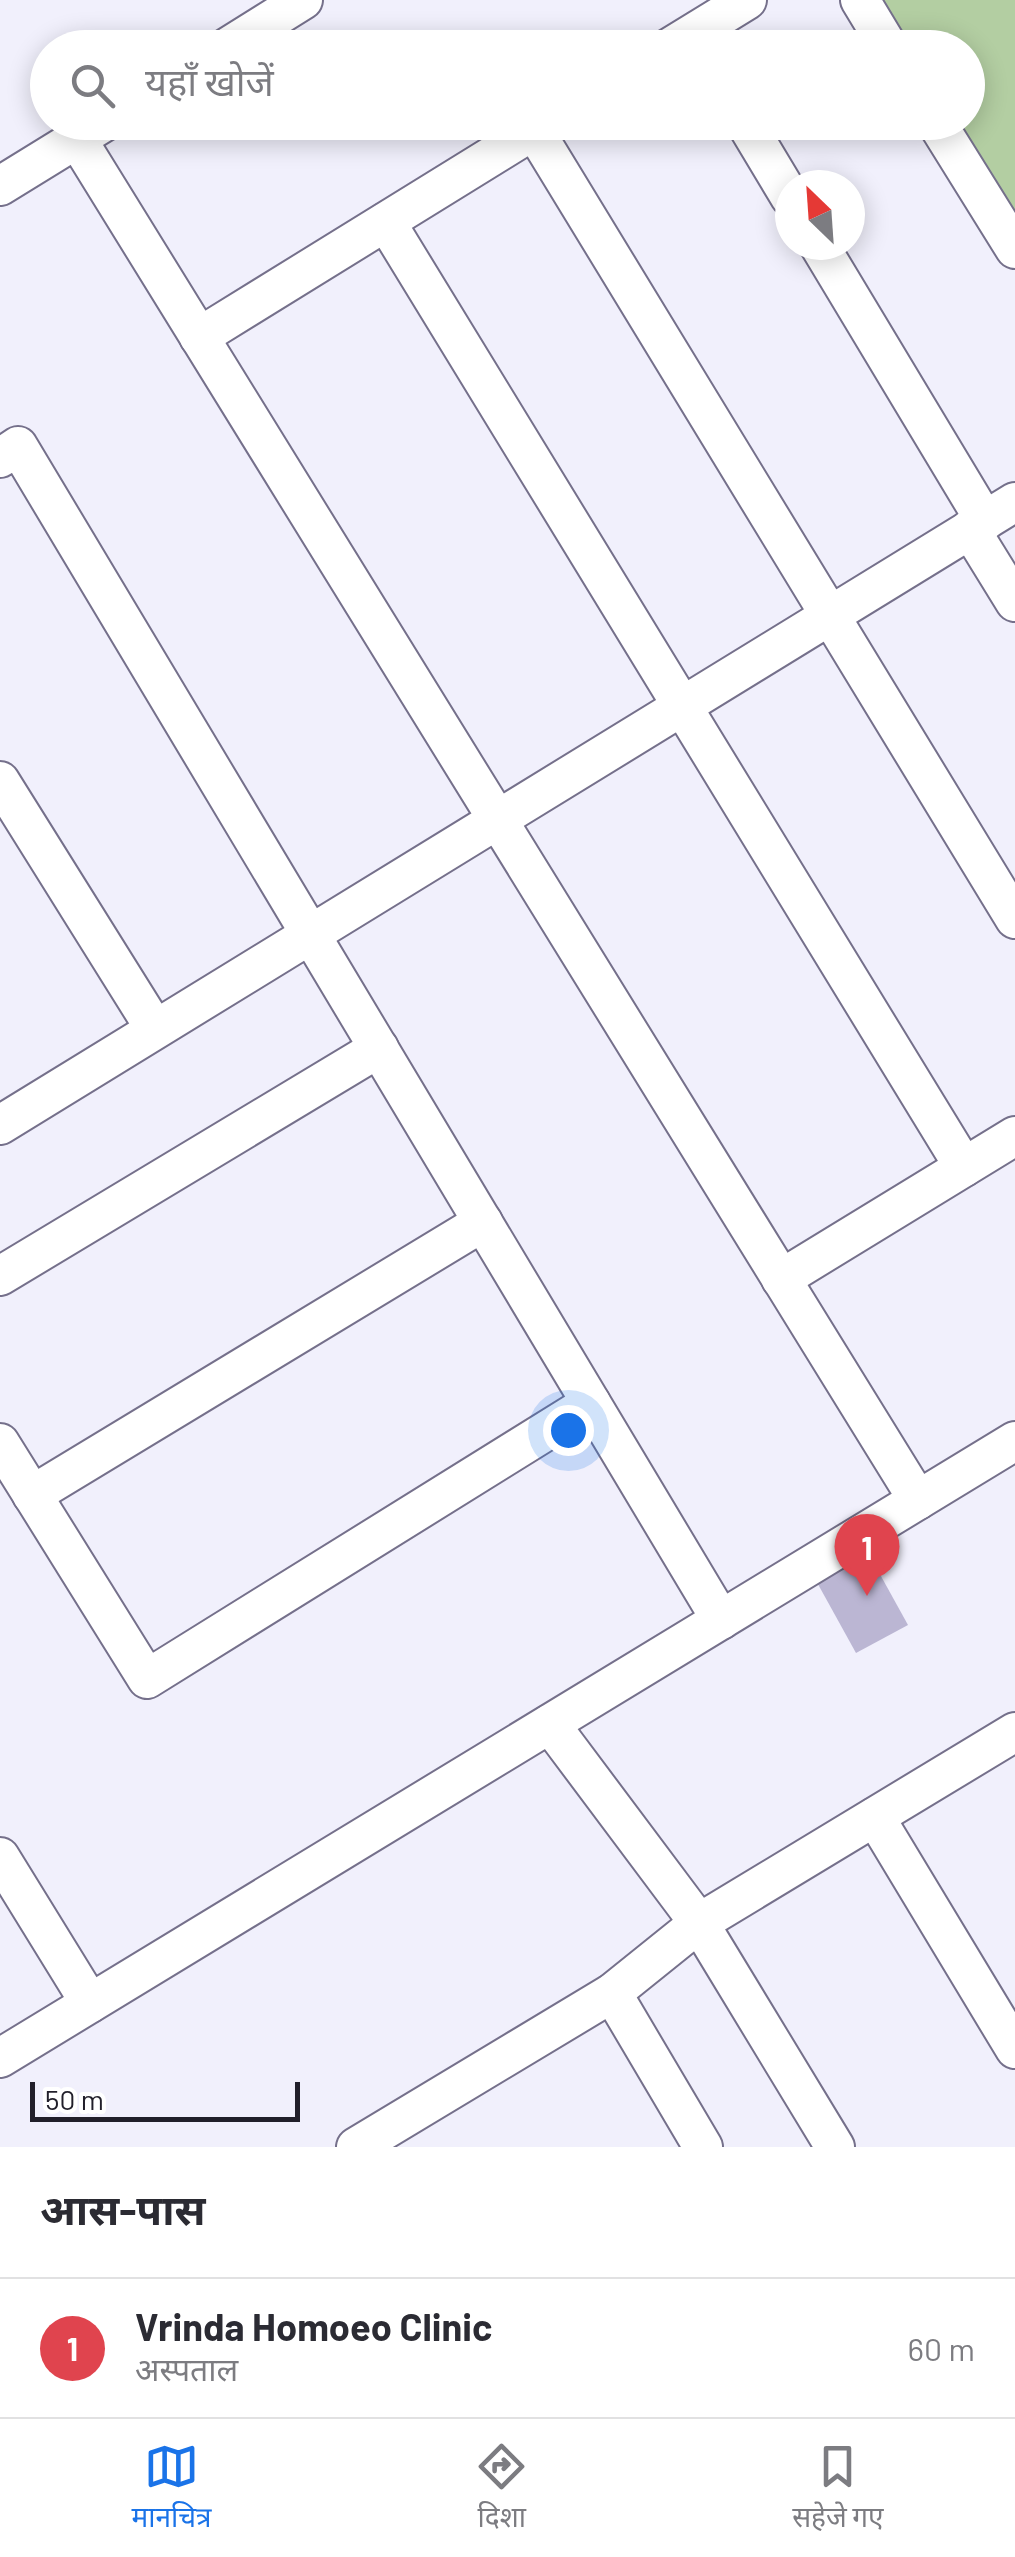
<!DOCTYPE html>
<html lang="hi">
<meta charset="utf-8">
<style>
:root{--surface:#fff;--page:#f2f2f3;--text:#2b2b33;--muted:#7c7c81;--line:#e1e1e2;--accent:#1a73e8}
body{margin:0;font-family:Barlow,"Noto Sans Devanagari",sans-serif;background:var(--page);color:var(--text)}
.compass{position:absolute;left:775px;top:170px;width:90px;height:90px;border-radius:50%;background:var(--surface);box-shadow:0 5px 25px #0003;rotate:335deg}
.scale{position:absolute;left:30px;bottom:25px;width:270px;box-sizing:border-box;padding-left:10px;border:5px solid #211f2a;border-top:0;font-size:28px;line-height:35px;white-space:nowrap;color:#211f2a;-webkit-text-stroke:8px #fff;paint-order:stroke}
.you{position:absolute;left:568px;top:1430px;width:35px;height:35px;margin:-25px;border:8px solid #fff;border-radius:50%;background:#1a73e8;box-shadow:0 0 0 15px #1a73e833}
.badge{display:grid;place-items:center;width:65px;height:65px;border-radius:50%;background:var(--accent);color:#fff;font-size:32px;font-weight:700}
.pin{position:absolute;translate:-50% -82px;filter:drop-shadow(0 2px 5px #0008)}
.pin::after{content:'';position:absolute;top:52px;width:35px;height:30px;background:inherit;clip-path:polygon(0 0,100% 0,50% 100%)}
.list{margin:0;padding:0;list-style:none}
h2{display:flex;justify-content:space-between;align-items:center;height:130px;margin:0;padding:0 40px;font-size:42px}
h2 small{font-size:32px;font-weight:400;color:var(--muted)}
.list li{display:grid;grid-template-columns:65px 1fr auto;gap:30px;align-items:center;box-sizing:border-box;height:140px;padding:0 40px;border-top:2px solid var(--line)}
.list b{display:block;font-size:38px;white-space:nowrap}
.list p{margin:0;font-size:32px;white-space:nowrap;color:var(--muted)}
.list em{font-size:32px;font-style:normal;color:var(--muted)}
.icon{flex:none;width:55px;height:55px;fill:none;stroke:currentColor;stroke-width:2;stroke-linecap:round;stroke-linejoin:round}
.map{position:relative;flex:none;width:1015px;height:2147px;overflow:hidden}
.search{position:absolute;background:var(--surface);box-shadow:0 5px 25px #0003;left:30px;right:30px;top:30px;height:110px;display:flex;align-items:center;gap:25px;box-sizing:border-box;padding:0 35px;border-radius:55px;color:var(--muted);font-size:38px}
.sheet{height:270px;background:var(--surface)}
nav{display:flex;justify-content:space-around;align-items:center;box-sizing:border-box;height:140px;border-top:2px solid var(--line);background:var(--surface);font-size:28px;color:var(--muted)}
nav a{display:grid;justify-items:center;gap:5px}
nav .on{color:var(--accent)}
.map>svg:first-child{display:block}
.green{fill:#b3cea2}
.building{fill:#bbb6d3}
.lines{fill:none;stroke-linecap:round;stroke-linejoin:round}
.minor-casing{stroke:#75708b;stroke-width:42}
.minor{stroke:#fff;stroke-width:38}
</style>
<div class="map">
<svg width="1015" height="2147" viewBox="0 0 1015 2147">
<rect width="100%" height="100%" fill="#f1f0fc"/>
<path class="green" d="M877 0H1015V221L953 123 968 122V48L907 47Z"/>
<path class="building" d="M866 1549 908 1625 856 1653 814 1577Z"/>
<g class="lines">
<defs>
<g id="minor">
<path d="M860 0 889 48"/>
<path d="M226 48 303 0"/>
<path d="M669 48 747 0"/>
<path d="M745 122 790 197"/>
<path d="M936 122 1015 249"/>
<path d="M534 130 1015 919"/>
<path d="M77 139 918 1500"/>
<path d="M0 186 104 122"/>
<path d="M386 222 964 1167"/>
<path d="M819 245 985 521"/>
<path d="M199 337 547 122"/>
<path d="M0 458 18 446 721 1620"/>
<path d="M970 529 1015 602"/>
<path d="M0 781 155 1029"/>
<path d="M0 1125 1015 502"/>
<path d="M0 1276 379 1048"/>
<path d="M781 1279 1015 1136"/>
<path d="M0 1443 147 1679 591 1403"/>
<path d="M32 1495 483 1222"/>
<path d="M550 1724 699 1923 835 2147"/>
<path d="M875 1817 1015 2049"/>
<path d="M0 1857 90 2003"/>
<path d="M612 1993 703 2147"/>
<path d="M0 2058 1015 1441"/>
<path d="M356 2147 612 1993 699 1923 1015 1732"/>
</g>
</defs>
<use href="#minor" class="minor-casing"/>
<use href="#minor" class="minor"/>
</g>
</svg>
<svg class="compass" viewBox="-18 -18 36 36"><path d="M0-13l5 13h-10z" fill="#e53935"/><path d="M0 13l5-13h-10z" fill="#7c7c81"/></svg>
<div class="scale">50 m</div>
<div class="you"></div>
<div class="pin badge" style="left:867px;top:1596px;background:#e0444e">1</div>
<div class="search"><svg class="icon" aria-label="search" viewBox="0 0 24 24"><circle cx="10" cy="10" r="6"/><path d="M15 15l6 6"/></svg>यहाँ खोजें</div>
</div>
<section class="sheet">
<h2>आस-पास<small></small></h2>
<ul class="list">
<li><span class="badge" style="background:#e0444e">1</span><div><b>Vrinda Homoeo Clinic</b><p>अस्पताल</p></div><em>60 m</em></li>
</ul>
</section>
<nav>
<a class="on"><svg class="icon" aria-label="map" viewBox="0 0 24 24"><path d="M3 6l6-2 6 2 6-2v14l-6 2-6-2-6 2zM9 4v14M15 6v14"/></svg>मानचित्र</a>
<a><svg class="icon" aria-label="directions" viewBox="0 0 24 24"><path d="M12 3l9 9-9 9-9-9zM9 14v-3h6M13 9l2 2-2 2"/></svg>दिशा</a>
<a><svg class="icon" aria-label="saved" viewBox="0 0 24 24"><path d="M7 4h10v16l-5-4-5 4z"/></svg>सहेजे गए</a>
</nav>
